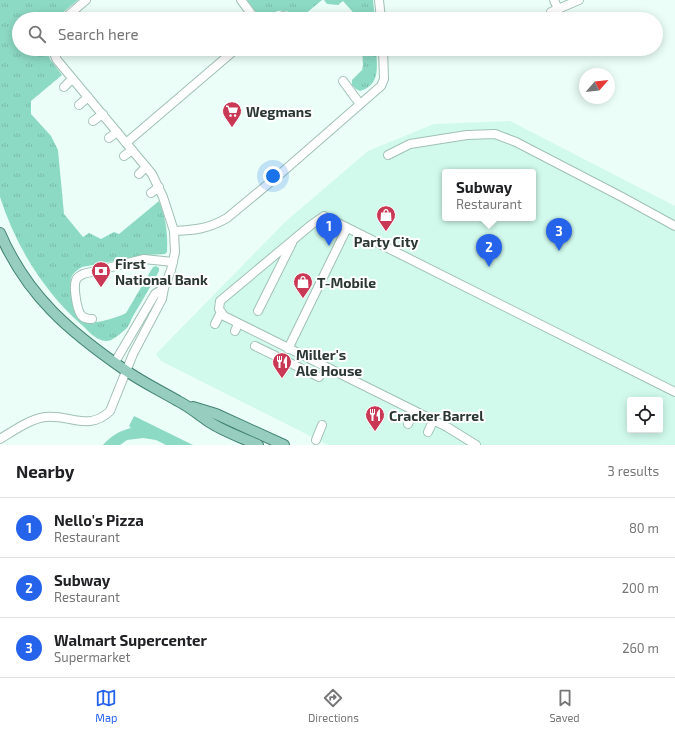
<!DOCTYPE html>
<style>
:root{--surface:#fff;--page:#f2f2f2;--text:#202124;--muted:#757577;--line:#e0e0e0;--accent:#2563eb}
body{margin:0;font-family:"Exo 2",sans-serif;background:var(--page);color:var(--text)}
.controls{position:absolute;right:12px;bottom:12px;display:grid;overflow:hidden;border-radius:4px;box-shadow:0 2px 10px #0003}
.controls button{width:36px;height:36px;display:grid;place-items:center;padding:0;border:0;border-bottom:1px solid var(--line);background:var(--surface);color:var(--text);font:20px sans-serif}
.compass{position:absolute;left:579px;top:68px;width:36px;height:36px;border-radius:50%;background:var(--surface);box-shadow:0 2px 10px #0003;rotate:62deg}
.you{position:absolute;left:273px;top:176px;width:14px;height:14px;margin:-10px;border:3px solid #fff;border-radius:50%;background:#1a73e8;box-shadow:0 0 0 6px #1a73e833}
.badge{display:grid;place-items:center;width:26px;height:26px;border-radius:50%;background:var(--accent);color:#fff;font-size:13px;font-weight:700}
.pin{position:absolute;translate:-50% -33px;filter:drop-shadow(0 1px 2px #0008)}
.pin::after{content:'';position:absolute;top:21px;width:14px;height:12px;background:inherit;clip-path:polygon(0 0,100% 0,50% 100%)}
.popup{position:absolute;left:442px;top:169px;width:94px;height:52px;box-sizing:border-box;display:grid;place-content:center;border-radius:4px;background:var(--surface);filter:drop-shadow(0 1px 3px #0005);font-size:13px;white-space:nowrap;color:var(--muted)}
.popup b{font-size:15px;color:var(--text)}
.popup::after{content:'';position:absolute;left:50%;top:100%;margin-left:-8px;border:8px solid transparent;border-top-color:var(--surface)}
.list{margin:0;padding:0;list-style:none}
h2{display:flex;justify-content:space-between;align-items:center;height:52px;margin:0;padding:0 16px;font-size:17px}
h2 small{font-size:13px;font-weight:400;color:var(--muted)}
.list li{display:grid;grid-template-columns:26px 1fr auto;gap:12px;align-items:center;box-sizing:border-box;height:60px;padding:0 16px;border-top:1px solid var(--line)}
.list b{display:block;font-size:15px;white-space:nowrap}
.list p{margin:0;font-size:13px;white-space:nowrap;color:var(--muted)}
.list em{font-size:13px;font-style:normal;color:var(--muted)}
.icon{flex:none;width:22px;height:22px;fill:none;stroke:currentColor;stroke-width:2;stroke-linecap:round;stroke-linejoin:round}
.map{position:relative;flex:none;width:675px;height:445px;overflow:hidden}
.search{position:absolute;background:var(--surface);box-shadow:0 2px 10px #0003;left:12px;right:12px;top:12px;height:44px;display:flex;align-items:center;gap:10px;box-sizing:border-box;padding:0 14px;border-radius:22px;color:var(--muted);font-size:15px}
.sheet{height:232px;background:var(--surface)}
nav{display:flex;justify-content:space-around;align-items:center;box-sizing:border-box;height:56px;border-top:1px solid var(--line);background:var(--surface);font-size:11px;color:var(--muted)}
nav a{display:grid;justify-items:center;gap:2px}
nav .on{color:var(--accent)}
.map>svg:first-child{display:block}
.built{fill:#d1faed;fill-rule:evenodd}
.grass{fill:url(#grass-tufts)}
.pitch{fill:#8ddac4}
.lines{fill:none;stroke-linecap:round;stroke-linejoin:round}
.minor-casing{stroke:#a1c0b6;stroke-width:10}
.major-casing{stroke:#438373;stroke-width:12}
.minor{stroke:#fff;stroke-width:8}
.major{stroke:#96cdbf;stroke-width:10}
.labels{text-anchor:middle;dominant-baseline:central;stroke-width:4;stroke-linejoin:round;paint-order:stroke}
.poi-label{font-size:14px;font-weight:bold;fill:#2b3734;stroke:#fff;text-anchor:start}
</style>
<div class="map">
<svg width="675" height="445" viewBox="0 0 675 445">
<defs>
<pattern id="grass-tufts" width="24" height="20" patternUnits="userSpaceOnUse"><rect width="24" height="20" fill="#8ddac4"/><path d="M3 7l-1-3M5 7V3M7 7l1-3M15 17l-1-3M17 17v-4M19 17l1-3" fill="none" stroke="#7abca9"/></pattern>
</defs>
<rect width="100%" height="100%" fill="#ebfef8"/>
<path class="built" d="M510 121 675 206V445H328L161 361 156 354 285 222 368 151 434 124ZM445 172H533V218H445ZM630 400H660V430H630Z"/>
<g class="grass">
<path d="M0 0H78L55 19H19V49H46L50 59 62 75 31 101V114L51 136 58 150 64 214 83 237 89 233 101 239 114 232 119 234 159 201C166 218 168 234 167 252L165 254 147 255 82 267C77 270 73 273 71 278 70 283 73 305 75 309 77 313 86 320 89 322 96 324 119 317 126 313L153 267 156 266 159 268V271C151 286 142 301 133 316 131 320 129 326 126 329 122 332 116 338 111 340 100 344 91 334 83 326 44 292 16 247 0 197Z"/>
<path d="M247 0H322L304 15 306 19C295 19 293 11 283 11 279 10 275 12 271 14 259 21 253 8 247 0Z"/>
<path d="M324 0H373L375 19H359L343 1 338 5 327 4Z"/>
<path d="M362 49H376C377 66 381 85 360 91L356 89 352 85V80L362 70 363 65Z"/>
</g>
<path class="pitch" d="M134 416 193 445H166L156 440 143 438 127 440 120 445H103C111 436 119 431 131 428L129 426Z"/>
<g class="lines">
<defs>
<g id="minor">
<path d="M241 0 255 19"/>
<path d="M379 0 381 19"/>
<path d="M554 0 558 9"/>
<path d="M551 12 579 0"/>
<path d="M64 19 86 0"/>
<path d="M273 19 283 16 289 19"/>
<path d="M343 81 360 104"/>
<path d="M64 87 72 79"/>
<path d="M79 105 88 97"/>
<path d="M93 121 103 114"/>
<path d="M109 138 117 132"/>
<path d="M126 143 236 49"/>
<path d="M388 155 410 144 467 135 495 134 516 142 622 197 675 226"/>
<path d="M124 156 132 150"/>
<path d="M139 174 146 167"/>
<path d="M151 193 159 187"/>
<path d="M174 231C195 230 208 229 227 218L279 175 381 86 384 79 383 49"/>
<path d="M258 311 292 243"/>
<path d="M92 319C88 319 84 319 81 315 77 310 73 287 76 280 77 277 80 276 83 274L144 259 173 262"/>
<path d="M215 324 221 312"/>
<path d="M235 331 238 324"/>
<path d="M255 346 319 377"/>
<path d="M288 349 347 228"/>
<path d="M115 362 155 294 164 288"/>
<path d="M408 424 414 411"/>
<path d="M428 432 433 421"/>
<path d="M0 439C13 431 30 419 45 417 70 414 88 432 110 411L133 354 162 299 164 288 171 270 175 252 174 231 163 197 152 174 57 60 52 49"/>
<path d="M316 440 322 425"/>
<path d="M476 445 447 427 224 316 219 309 220 301 311 225 324 216 675 392"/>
</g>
<g id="major">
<path d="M0 233C27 296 70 332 125 370 142 382 161 391 178 401 190 407 200 416 211 423 225 432 243 438 258 445"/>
<path d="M193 407 216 414 284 445"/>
</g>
</defs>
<use href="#minor" class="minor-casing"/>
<use href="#major" class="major-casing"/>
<use href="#minor" class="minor"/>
<use href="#major" class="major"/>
</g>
<defs>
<symbol id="supermarket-pin" viewBox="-11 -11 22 30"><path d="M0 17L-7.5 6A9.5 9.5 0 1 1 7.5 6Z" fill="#c93955" stroke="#fff"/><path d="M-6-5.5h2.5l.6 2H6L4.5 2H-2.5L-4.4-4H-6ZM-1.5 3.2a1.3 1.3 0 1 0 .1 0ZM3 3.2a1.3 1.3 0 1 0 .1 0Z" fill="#fff"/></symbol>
<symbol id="shop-pin" viewBox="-11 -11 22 30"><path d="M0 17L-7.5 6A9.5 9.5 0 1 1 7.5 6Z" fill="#c93955" stroke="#fff"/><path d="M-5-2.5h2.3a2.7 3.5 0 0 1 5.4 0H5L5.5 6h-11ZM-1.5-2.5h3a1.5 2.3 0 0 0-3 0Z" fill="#fff"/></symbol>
<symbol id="bank-pin" viewBox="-11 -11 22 30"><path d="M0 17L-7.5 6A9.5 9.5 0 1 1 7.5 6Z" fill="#c93955" stroke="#fff"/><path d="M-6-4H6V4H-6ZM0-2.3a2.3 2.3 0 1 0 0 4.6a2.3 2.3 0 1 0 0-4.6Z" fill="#fff"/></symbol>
<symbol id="restaurant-pin" viewBox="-11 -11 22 30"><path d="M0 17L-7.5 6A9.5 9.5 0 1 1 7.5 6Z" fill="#c93955" stroke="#fff"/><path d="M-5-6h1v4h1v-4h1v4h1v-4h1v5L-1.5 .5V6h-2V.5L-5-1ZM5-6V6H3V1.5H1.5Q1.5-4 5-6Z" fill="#fff"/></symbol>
</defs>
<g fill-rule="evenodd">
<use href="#supermarket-pin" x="221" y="100" width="22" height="30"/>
<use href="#shop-pin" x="375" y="204" width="22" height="30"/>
<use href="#bank-pin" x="90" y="260" width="22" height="30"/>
<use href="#shop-pin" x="292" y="271" width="22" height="30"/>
<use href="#restaurant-pin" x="271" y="351" width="22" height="30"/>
<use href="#restaurant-pin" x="364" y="404" width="22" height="30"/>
</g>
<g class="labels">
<g class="poi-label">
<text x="246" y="111">Wegmans</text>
<text x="386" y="241" text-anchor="middle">Party City</text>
<text x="115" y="263">First<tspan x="115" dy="16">National Bank</tspan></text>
<text x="317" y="282">T-Mobile</text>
<text x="296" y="354">Miller's<tspan x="296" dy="16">Ale House</tspan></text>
<text x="389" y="415">Cracker Barrel</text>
</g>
</g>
</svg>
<div class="controls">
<button><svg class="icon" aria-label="locate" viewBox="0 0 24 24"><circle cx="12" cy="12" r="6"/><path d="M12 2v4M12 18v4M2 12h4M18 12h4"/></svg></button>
</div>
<svg class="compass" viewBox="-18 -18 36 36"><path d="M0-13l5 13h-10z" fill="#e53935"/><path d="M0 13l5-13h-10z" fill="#757577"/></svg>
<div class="you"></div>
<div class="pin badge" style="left:329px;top:246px">1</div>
<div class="pin badge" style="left:489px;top:267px">2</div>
<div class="popup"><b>Subway</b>Restaurant</div>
<div class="pin badge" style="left:559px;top:251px">3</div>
<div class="search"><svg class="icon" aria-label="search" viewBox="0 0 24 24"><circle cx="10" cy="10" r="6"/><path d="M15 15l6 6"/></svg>Search here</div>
</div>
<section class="sheet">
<h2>Nearby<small>3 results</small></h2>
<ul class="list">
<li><span class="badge">1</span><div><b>Nello's Pizza</b><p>Restaurant</p></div><em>80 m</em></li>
<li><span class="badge">2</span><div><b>Subway</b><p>Restaurant</p></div><em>200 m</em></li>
<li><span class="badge">3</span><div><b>Walmart Supercenter</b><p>Supermarket</p></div><em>260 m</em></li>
</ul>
</section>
<nav>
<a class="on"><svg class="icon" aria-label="map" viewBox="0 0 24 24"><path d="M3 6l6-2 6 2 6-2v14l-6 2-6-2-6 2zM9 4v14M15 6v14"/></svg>Map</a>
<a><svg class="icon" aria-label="directions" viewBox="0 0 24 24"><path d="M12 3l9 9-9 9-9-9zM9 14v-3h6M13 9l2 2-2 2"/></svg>Directions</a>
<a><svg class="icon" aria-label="saved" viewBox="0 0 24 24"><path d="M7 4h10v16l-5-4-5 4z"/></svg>Saved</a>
</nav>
